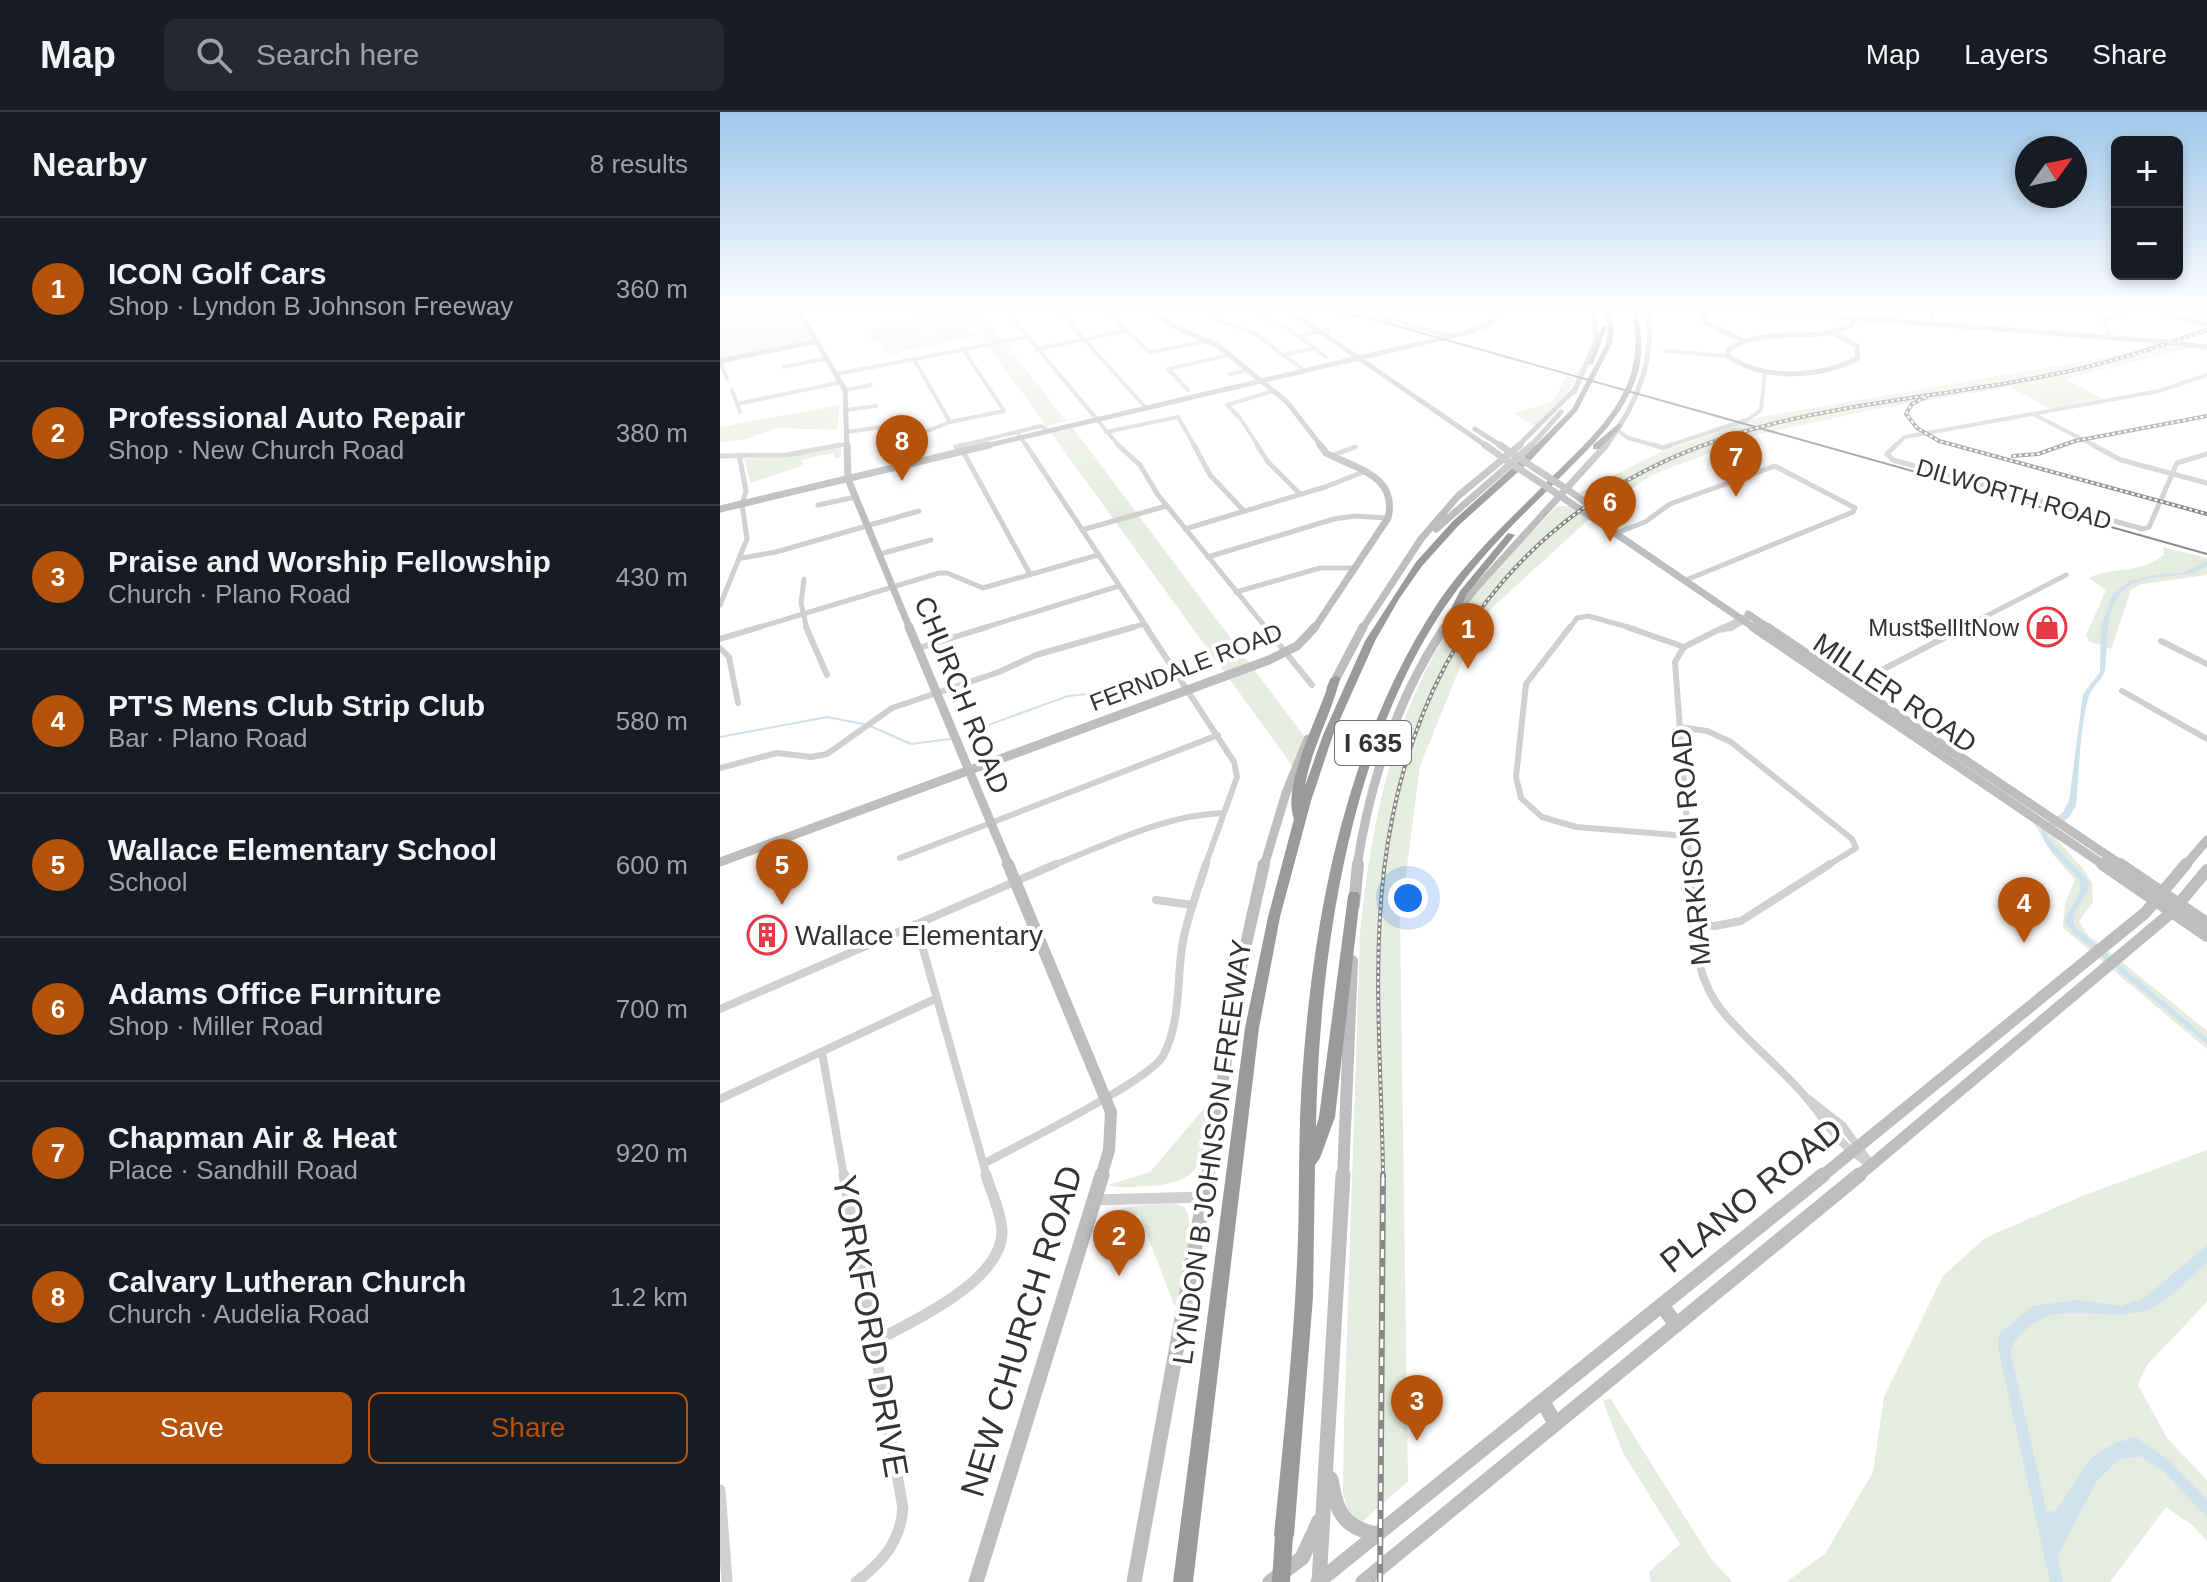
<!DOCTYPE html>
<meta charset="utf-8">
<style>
:root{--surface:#171b24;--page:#242831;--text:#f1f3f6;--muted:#9ea1a6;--line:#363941;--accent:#b45309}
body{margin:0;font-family:Arial,sans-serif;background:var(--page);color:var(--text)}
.controls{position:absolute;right:24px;top:24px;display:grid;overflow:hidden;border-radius:12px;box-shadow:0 4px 12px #0003}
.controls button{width:72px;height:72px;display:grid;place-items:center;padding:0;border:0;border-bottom:2px solid var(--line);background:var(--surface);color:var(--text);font:40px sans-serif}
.compass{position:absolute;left:1295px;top:24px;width:72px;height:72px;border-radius:50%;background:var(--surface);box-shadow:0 4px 12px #0003;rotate:57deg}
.you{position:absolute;left:688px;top:786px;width:28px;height:28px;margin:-20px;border:6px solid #fff;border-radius:50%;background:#1a73e8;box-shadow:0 0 0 12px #1a73e833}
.badge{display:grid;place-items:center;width:52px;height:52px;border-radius:50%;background:var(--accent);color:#fff;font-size:26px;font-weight:700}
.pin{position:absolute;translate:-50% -66px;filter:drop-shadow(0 2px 4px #0008)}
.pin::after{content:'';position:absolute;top:42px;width:28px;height:24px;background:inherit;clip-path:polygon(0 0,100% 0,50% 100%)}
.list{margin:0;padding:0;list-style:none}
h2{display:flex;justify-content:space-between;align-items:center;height:104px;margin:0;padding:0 32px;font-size:34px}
h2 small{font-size:26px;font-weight:400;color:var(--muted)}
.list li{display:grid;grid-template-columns:52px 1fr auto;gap:24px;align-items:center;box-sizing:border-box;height:144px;padding:0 32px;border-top:2px solid var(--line)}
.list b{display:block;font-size:30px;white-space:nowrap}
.list p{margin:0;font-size:26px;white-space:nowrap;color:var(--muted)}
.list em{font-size:26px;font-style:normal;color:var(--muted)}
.actions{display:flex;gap:16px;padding:24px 32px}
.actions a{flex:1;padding:18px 0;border:2px solid var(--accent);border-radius:12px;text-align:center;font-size:28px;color:var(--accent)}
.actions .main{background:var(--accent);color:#fff}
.icon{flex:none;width:44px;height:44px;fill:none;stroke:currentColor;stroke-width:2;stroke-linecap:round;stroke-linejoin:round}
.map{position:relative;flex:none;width:1487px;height:1470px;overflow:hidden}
header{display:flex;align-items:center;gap:48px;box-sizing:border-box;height:112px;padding:0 40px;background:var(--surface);border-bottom:2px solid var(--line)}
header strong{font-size:38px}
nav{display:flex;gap:44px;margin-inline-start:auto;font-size:28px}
.search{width:560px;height:72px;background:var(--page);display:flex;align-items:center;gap:20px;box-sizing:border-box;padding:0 28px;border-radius:12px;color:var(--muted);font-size:30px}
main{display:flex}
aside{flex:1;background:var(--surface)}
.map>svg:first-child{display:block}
.green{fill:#e6ecdf}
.water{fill:#cfe2ee}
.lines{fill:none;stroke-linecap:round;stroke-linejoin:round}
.stream{stroke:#cfe2ee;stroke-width:2}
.street-far4{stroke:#d0d0d0;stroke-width:4}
.street-far3{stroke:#d0d0d0;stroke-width:5}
.street-far2{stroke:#d0d0d0;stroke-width:6}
.street-far1{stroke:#d0d0d0;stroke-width:8}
.street{stroke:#d0d0d0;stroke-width:11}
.secondary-far4{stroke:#bdbdbd;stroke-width:5}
.secondary-far3{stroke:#bdbdbd;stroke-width:7}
.secondary-far2{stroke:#bdbdbd;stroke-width:9}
.secondary-far1{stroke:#bdbdbd;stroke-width:12}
.secondary{stroke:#bdbdbd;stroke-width:15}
.highway{fill:#9a9a9a;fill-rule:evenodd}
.tram{stroke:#888;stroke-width:2}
.rail-far1-casing{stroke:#888;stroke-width:4}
.rail-casing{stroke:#888;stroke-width:6}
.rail-far1{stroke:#fff;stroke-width:2;stroke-dasharray:3;stroke-linecap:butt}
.rail{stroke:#fff;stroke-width:3;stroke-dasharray:9;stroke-linecap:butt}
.secondary-bridge-far1{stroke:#bdbdbd;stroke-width:5}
.secondary-bridge{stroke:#bdbdbd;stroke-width:7}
.highway-bridge{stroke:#9a9a9a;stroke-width:18}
.labels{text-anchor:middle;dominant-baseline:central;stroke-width:8;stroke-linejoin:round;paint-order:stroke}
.far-street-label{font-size:24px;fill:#333;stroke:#fff}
.far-poi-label{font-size:24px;fill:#333;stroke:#fff;text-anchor:end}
.shield{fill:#fff;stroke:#707070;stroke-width:2}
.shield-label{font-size:26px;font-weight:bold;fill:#333}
.street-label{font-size:28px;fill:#333;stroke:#fff}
.poi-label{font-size:28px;fill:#333;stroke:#fff;text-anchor:start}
.near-street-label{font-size:34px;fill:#333;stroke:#fff}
</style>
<header>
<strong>Map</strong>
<div class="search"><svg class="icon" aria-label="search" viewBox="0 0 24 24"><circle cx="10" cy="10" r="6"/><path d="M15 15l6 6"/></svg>Search here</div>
<nav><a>Map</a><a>Layers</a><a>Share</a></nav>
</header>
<main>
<aside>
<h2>Nearby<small>8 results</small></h2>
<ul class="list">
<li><span class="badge">1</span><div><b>ICON Golf Cars</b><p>Shop · Lyndon B Johnson Freeway</p></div><em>360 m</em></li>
<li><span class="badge">2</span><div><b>Professional Auto Repair</b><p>Shop · New Church Road</p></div><em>380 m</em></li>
<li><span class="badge">3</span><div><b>Praise and Worship Fellowship</b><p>Church · Plano Road</p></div><em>430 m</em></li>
<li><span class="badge">4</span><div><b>PT'S Mens Club Strip Club</b><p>Bar · Plano Road</p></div><em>580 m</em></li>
<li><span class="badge">5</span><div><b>Wallace Elementary School</b><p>School</p></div><em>600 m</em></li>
<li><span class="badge">6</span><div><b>Adams Office Furniture</b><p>Shop · Miller Road</p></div><em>700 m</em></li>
<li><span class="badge">7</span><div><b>Chapman Air &amp; Heat</b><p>Place · Sandhill Road</p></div><em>920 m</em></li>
<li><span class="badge">8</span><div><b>Calvary Lutheran Church</b><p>Church · Audelia Road</p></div><em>1.2 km</em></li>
</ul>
<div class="actions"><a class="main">Save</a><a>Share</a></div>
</aside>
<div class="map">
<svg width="1487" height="1470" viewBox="0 0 1487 1470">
<rect width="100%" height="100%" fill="#fff"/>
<g class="green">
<path d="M0 196H72L92 229 0 248Z"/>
<path d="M230 196 243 204 238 209 198 222 241 211 259 224 166 243 160 233 173 229C160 232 152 232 143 219Z"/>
<path d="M241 196H258L346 309 326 314Z"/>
<path d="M1441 230 1474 235 1345 267 1384 287 1330 297 1290 275 1156 297 1036 323 932 363 881 398 856 382 941 340 1040 305 1400 243Z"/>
<path d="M867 247 852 275 815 314 794 301 832 290 847 264 852 266Z"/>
<path d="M120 293 117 318 57 316 26 327 0 330V315Z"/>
<path d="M353 316 584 624 574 656 331 321Z"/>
<path d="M118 336H121V345L115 346 113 341 82 348 83 352 78 355 31 371 24 347 63 345Z"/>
<path d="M837 394H852L870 406 759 508 700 654 680 808 688 1369 642 1410 631 1406 623 1382 624 1311 640 822C652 699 679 571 761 474 784 446 812 421 837 394Z"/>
<path d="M1443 435 1487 446V463L1422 472 1411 478 1391 537 1369 529 1366 523 1386 478 1369 466C1394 453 1415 464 1444 443Z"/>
<path d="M1313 710 1334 724 1363 757 1372 771 1373 790 1359 809 1366 821 1487 919V937L1343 816 1345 791 1355 768 1331 740Z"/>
<path d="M493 986C486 1035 491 1070 431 1074 417 1074 402 1077 388 1073L430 1060Z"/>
<path d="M1487 1038V1190L1427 1253 1418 1273 1447 1326 1487 1368V1429L1472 1413 1446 1395 1390 1470H1066L1105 1442 1153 1360 1164 1285 1223 1164 1265 1126 1362 1084Z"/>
<path d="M449 1092C455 1092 462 1092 466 1098 477 1117 459 1174 455 1195L419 1102 377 1127 376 1120C389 1091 420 1093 449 1092Z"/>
<path d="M890 1286 992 1448 1013 1470H931L929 1460 960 1432 903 1341 883 1289Z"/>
</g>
<g class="water">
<path d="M1487 449V454C1462 470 1434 459 1410 473 1382 490 1389 531 1385 558 1383 568 1372 574 1369 584 1360 611 1359 664 1356 694L1349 705 1328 722V726L1369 770C1369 788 1347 799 1355 815L1487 926V932L1351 819 1345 809C1349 794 1362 785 1360 769 1350 753 1322 737 1321 717L1343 700 1349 689 1363 582 1380 560 1381 514 1393 482 1409 469 1441 462 1463 461Z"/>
<path d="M1487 1133V1151C1470 1165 1449 1189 1429 1197 1385 1214 1338 1182 1301 1222 1294 1230 1291 1233 1291 1243L1327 1400 1335 1399C1367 1360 1361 1338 1416 1325L1450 1349 1487 1388V1405L1443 1359 1420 1344 1399 1348 1378 1367 1337 1444 1343 1470H1330L1278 1236 1279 1222 1313 1194 1358 1188 1400 1194 1424 1186Z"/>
</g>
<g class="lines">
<g class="stream">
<path d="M0 225 25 230 77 227"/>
<path d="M150 614 191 632 230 627"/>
<path d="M249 620 348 584 414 577"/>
<path d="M0 625 107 605 143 612"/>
</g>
<g class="street-far4">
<path d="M294 196 293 207 400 335"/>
<path d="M336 196 426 296"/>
<path d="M383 196 429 240 489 229"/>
<path d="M481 196 496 207 535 222 584 258"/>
<path d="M530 196 570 218 606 245"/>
<path d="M627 196 730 224"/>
<path d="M1465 196 1487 202"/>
<path d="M579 224 608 218"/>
<path d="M1391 224 1383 208 1421 196"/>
<path d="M317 237 406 219"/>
<path d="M945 239 1008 244"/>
<path d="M564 243 595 236"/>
<path d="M194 247 230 310"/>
<path d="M0 249 7 267"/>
<path d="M64 255 108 246"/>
<path d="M117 262 307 225"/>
<path d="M510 262 528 258"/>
<path d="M12 278 20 300"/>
<path d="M125 278 151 273"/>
<path d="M468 278 448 257 510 243"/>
<path d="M17 292 122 270"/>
<path d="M127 298 156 294"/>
<path d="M1313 302 1377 335"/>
<path d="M1026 309 1041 298 1045 260"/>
<path d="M897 318 908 326 941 335"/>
<path d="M127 320 168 314 171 329 177 331 230 310 284 299 243 237"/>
<path d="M386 320 458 305 475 335"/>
<path d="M299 323 307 335"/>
<path d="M109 335 127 332"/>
<path d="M236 335 321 314 325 316"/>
<path d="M539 335 520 306 507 293 553 279"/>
<path d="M945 335 1029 307"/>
<path d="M1174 335 1185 325 1439 279 1487 263"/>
</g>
<g class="street-far3">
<path d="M306 333 428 517"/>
<path d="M398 333 420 353 438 383 547 517"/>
<path d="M474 333 490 363 524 399"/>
<path d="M537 333 548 350 580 382"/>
<path d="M934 333 943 336 951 333"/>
<path d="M1176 333 1167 342 1173 348 1423 417 1429 415 1457 351 1487 342"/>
<path d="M1373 333 1401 348 1487 371"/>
<path d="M236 335 243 333"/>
<path d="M241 336 310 462"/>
<path d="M0 344 67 343 120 333"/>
<path d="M611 344 635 335"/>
<path d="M98 393 136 385"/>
<path d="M465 417 605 375 646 359"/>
<path d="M362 418 446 394"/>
<path d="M897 421 925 410 950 392 1055 354 1135 396 1133 400 966 468"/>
<path d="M160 442 211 428"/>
<path d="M488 445 614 407 634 404 668 406"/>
<path d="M22 446 56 440 199 399"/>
<path d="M84 467 81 491 87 517"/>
<path d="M516 480 600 456H635"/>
<path d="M0 493 27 427 22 392 26 379 19 343"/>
<path d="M33 517 219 461H227L263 476 378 443"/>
<path d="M260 517 399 474"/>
<path d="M407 517 424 512"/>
<path d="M849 517 857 506 868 504 915 517"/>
<path d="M1000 517 1024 505"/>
<path d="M1010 517 1029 506"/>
<path d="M1241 517 1346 463"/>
</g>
<g class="street-far2">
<path d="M86 515 107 563"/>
<path d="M426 515 514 650 517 665 485 754"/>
<path d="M545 515 592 573"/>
<path d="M850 515 806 572 796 665 801 686 822 705 856 715 968 724"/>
<path d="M907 515 964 535"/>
<path d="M999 518 1013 515"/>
<path d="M0 527 40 515"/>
<path d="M1441 529 1487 552"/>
<path d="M0 536 9 545 18 591"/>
<path d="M199 536 267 515"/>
<path d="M1131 574 1245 515"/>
<path d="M1402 579 1487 627"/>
<path d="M959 615 987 619 1011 630 1132 727 1136 736 1107 754"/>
<path d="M0 656 57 641 91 645 107 642 172 596 279 560 316 543 414 515"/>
<path d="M180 746 498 623"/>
<path d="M331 754C387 733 443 703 503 701"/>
<path d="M970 754 955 550 964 535 1004 515"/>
</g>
<g class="street-far1">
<path d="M970 752C973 801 969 859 1003 900 1027 929 1059 954 1084 983 1109 1012 1115 1031 1151 1053"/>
<path d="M436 788 473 793"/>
<path d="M196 812 267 1065"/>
<path d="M974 813 995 814 1021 809 1110 752"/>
<path d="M0 897 336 752"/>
<path d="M102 940 124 1065"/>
<path d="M1087 986 1123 1014 1150 1051"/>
<path d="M0 987 217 886"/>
<path d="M265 1051C298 1033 429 969 443 944 462 908 456 867 463 829 468 803 478 778 486 752"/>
</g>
<g class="street">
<path d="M124 1063 183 1396C180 1430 163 1450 136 1470"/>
<path d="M374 1088 484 1085"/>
<path d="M154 1230C191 1210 284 1169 282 1118 281 1100 271 1080 266 1063"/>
<path d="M0 1378 7 1470"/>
</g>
<g class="secondary-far4">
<path d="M77 196 125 278 127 335"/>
<path d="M432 196 454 215 497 233 567 290 602 335"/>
<path d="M566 196 768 335"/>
<path d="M986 196 983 200 985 210 1024 229"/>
<path d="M1004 196 1448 230"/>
<path d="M1214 196 1211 204 1214 211"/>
<path d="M1428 196 1487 213"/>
<path d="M1113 221 1137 234 1138 246C1100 266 1044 269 1008 244V238C1047 211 1093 234 1133 212L1132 203"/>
<path d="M1470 233 1487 235"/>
<path d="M0 249 98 229"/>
<path d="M854 280 876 229 874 196"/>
<path d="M755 317 783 335"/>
<path d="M261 335 753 219 771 211 787 196"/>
<path d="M797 335 855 277"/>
<path d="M810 335 841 300"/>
<path d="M885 335C917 293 935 249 928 196"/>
</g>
<g class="secondary-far3">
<path d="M127 333 128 367 190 517"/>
<path d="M765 333 786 348"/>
<path d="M780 333 793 342"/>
<path d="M844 375 883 403"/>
<path d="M836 381 1036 517"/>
<path d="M0 397 269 333"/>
<path d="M716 417 812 333"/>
<path d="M1028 502 1050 517"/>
<path d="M594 517 668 406C678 364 637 357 606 341L600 333"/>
<path d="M642 517 701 427 738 384 800 333"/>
<path d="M724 517 755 477 886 333"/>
</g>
<g class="secondary-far2">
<path d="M189 515 289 754"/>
<path d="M1033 515 1385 754"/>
<path d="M1047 515 1403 754"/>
<path d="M611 576 643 515"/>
<path d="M0 750 549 548 577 534 595 515"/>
<path d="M544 754 566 681 588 627"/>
<path d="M637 754C650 670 677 586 725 515"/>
<path d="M1465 754 1487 728"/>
</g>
<g class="secondary-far1">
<path d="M288 752 391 1000 389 1038 381 1065"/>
<path d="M1382 752 1487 824"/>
<path d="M1400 752 1487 811"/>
<path d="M634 793 638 752"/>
<path d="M487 1065 522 850 544 752"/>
<path d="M623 1065 632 849"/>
<path d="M1101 1065 1425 801 1466 752"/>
<path d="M1137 1065 1452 800 1487 758"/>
</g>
<g class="secondary">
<path d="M942 1193 956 1213"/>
<path d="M823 1290 835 1311"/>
<path d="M611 1367C616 1399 623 1416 657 1422"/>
<path d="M256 1470 382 1063"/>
<path d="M414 1470 488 1063"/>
<path d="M550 1470 582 1446 599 1409"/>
<path d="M598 1470 1103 1063"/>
<path d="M599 1470 623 1063"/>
<path d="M643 1470 1139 1063"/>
</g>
<g class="highway">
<path d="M883 196H889L894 216 892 232 857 299 809 350 739 413 702 454 679 487 655 529 613 623 591 689 560 805 539 916 473 1470H453L525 916 548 805 574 707C561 673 600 603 610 567L615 564 619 565 620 567C611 603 591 637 585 674L603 623 645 529 696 450 733 409 803 346 852 297 886 232 888 216Z"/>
<path d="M910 196H915C942 274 880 325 831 375 798 407 764 441 737 478 630 621 599 841 596 1015L599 1005 628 784 630 780H638L640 784 615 1005 600 1046 595 1053 593 1185 574 1423 571 1430 564 1433 557 1430 554 1423C563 1332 573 1242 577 1151 580 1095 578 1040 581 984 591 813 623 634 719 489 748 447 786 411 822 375 873 323 934 278 910 196Z"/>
<path d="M882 214 887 215 873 252 868 253Z"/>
<path d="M898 312 903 313 879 337H873V333Z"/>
<path d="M788 421 795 423 747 482 732 512H726L724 510 740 479Z"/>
</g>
<path class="tram" d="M601 196 659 209 1487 442"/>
<defs>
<g id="rail-far1">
<path d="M1206 285 1192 292 1186 302 1197 316 1219 329 1487 402"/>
<path d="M1293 344 1318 342 1355 329 1487 304"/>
<path d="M663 1065C662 963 652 860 664 758 692 527 823 369 1052 312 1156 286 1263 280 1367 255 1408 245 1447 232 1487 218"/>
</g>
<path id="rail" d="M660 1470 663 1063"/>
</defs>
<use href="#rail-far1" class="rail-far1-casing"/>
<use href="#rail" class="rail-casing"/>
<use href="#rail-far1" class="rail-far1"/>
<use href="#rail" class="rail"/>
<path class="secondary-bridge-far1" d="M1448 230 1470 233"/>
<g class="secondary-bridge">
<path d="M793 342 842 374"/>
<path d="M786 348 836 381"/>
</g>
<path class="highway-bridge" d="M561 1470 564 1423"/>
</g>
<linearGradient id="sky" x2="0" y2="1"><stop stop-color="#9ec6ea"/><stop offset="0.49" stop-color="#fff"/><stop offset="1" stop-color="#fff" stop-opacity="0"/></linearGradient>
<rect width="1487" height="401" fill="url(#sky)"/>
<defs>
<symbol id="shop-ring" viewBox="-11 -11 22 22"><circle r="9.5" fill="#fff" stroke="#e63946" stroke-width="1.5"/><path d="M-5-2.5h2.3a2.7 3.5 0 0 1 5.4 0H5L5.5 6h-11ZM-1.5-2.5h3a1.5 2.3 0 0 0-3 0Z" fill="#e63946"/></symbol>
<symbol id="building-ring" viewBox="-11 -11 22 22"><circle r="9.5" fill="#fff" stroke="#e63946" stroke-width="1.5"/><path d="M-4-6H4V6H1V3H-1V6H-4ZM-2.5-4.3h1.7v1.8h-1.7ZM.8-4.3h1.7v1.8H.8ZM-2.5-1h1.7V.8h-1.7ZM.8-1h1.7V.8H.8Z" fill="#e63946"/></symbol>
</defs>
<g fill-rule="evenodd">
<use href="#shop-ring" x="1305" y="493" width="44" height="44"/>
<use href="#building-ring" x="25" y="801" width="44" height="44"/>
</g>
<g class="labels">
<g class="far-street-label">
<text transform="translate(1294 382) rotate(16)">DILWORTH ROAD</text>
<text transform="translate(466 555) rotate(-21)">FERNDALE ROAD</text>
</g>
<g class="far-poi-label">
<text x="1299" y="515">Must$ellItNow</text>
</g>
<rect class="shield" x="615" y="609" width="76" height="44" rx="6"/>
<g class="shield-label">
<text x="653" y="631">I 635</text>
</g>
<g class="street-label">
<text transform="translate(1175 581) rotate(34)">MILLER ROAD</text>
<text transform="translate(242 583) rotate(68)">CHURCH ROAD</text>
<text transform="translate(971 735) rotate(-95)">MARKISON ROAD</text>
<text transform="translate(492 1040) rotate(-82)">LYNDON B JOHNSON FREEWAY</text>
</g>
<g class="poi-label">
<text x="75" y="823">Wallace Elementary</text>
</g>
<g class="near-street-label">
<text transform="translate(1031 1083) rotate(-39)">PLANO ROAD</text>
<text transform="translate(151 1214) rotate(80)">YORKFORD DRIVE</text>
<text transform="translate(301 1219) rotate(-73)">NEW CHURCH ROAD</text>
</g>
</g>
</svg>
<div class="controls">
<button>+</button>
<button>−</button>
</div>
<svg class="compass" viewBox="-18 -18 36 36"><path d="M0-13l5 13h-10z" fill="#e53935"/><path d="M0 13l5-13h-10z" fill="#9ea1a6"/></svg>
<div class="you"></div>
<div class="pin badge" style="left:748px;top:557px">1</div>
<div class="pin badge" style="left:399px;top:1164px">2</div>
<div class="pin badge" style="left:697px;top:1329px">3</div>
<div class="pin badge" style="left:1304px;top:831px">4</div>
<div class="pin badge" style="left:62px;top:793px">5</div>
<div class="pin badge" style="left:890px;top:430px">6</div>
<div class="pin badge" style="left:1016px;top:385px">7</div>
<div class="pin badge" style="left:182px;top:369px">8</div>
</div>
</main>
